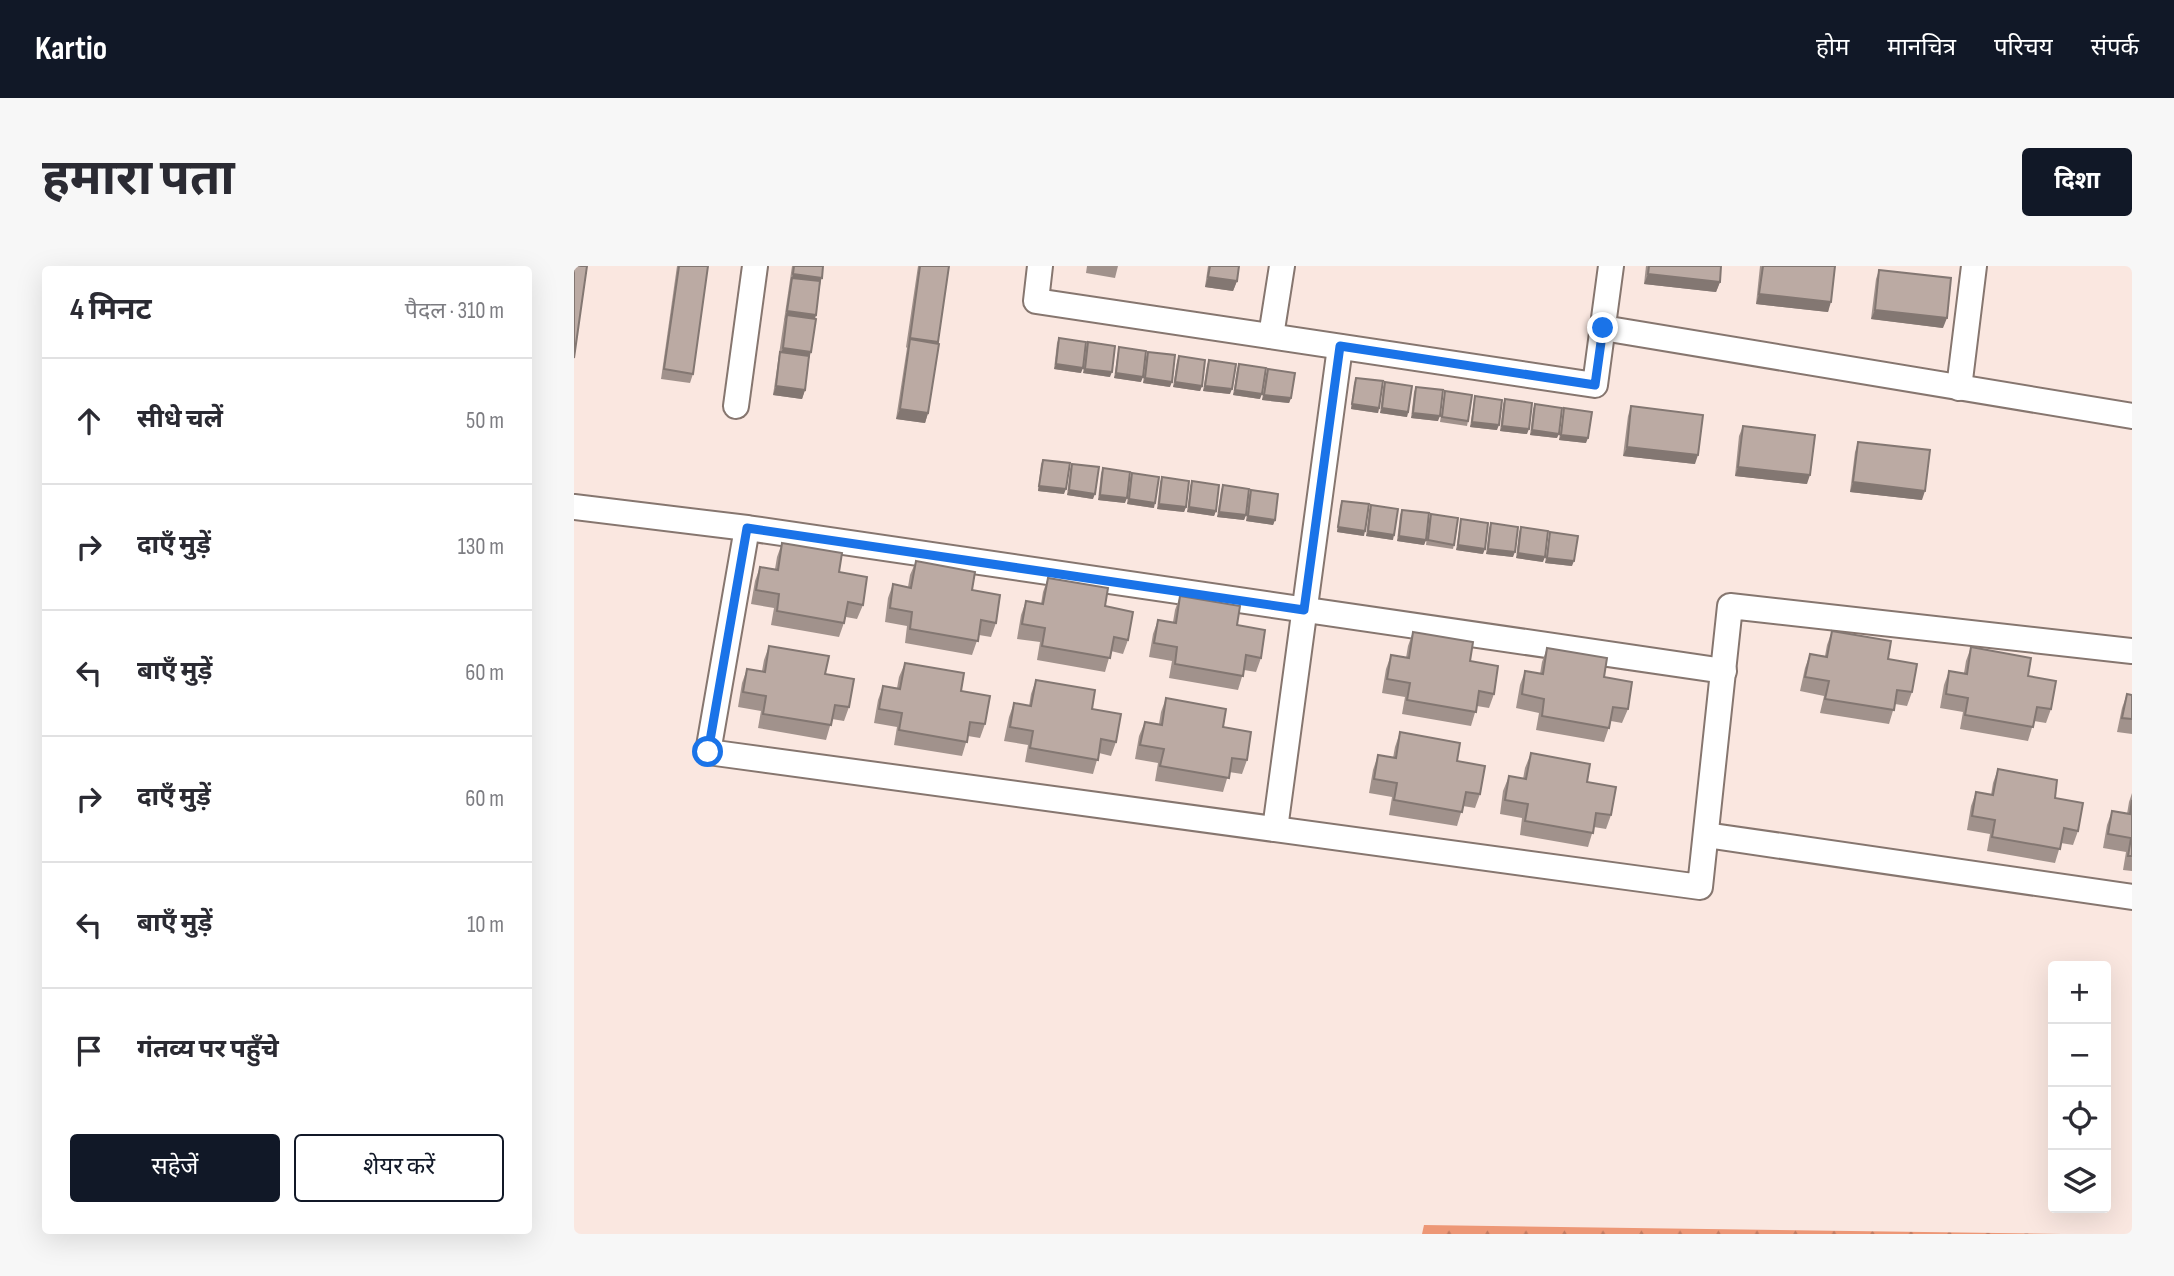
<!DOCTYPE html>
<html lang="hi">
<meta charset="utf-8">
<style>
:root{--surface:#fff;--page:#f7f7f7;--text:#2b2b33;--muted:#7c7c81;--line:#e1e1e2;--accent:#111827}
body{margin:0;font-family:"Sofia Sans Condensed","Noto Sans Devanagari",sans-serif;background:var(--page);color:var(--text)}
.controls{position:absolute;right:21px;bottom:21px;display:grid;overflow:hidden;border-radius:7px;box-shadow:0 7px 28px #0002}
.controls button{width:63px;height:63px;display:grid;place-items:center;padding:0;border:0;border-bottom:2px solid var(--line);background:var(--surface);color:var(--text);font:35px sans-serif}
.stop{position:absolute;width:21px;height:21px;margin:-16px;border:5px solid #1a73e8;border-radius:50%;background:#fff}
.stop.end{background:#1a73e8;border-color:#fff;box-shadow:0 2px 7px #0008}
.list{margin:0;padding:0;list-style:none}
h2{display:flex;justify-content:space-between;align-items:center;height:91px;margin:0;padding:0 28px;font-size:30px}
h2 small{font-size:23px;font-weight:400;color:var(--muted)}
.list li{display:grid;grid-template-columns:46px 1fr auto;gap:21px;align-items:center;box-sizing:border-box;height:126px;padding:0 28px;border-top:2px solid var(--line)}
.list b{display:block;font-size:26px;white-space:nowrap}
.list em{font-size:23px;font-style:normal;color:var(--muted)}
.actions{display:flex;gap:14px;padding:21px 28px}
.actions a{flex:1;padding:16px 0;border:2px solid var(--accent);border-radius:7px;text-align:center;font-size:24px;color:var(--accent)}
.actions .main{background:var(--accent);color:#fff}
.icon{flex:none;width:38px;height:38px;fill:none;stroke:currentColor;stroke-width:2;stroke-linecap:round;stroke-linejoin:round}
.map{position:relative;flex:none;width:1558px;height:968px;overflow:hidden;border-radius:7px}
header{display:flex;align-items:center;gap:42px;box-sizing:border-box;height:98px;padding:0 35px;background:var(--accent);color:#fff}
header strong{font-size:33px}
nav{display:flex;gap:38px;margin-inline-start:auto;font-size:24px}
.intro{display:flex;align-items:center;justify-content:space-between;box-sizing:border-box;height:168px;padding:0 42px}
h1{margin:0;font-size:49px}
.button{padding:18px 32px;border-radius:7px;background:var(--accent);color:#fff;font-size:24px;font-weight:700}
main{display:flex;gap:42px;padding:0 42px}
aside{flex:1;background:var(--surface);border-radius:7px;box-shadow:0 7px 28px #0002}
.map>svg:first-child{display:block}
.forest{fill:url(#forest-firs)}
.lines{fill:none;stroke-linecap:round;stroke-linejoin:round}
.street-casing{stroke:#86766f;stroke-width:28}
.street{stroke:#fff;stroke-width:24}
.wall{fill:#a1928c}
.shaded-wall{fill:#837772}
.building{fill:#bbaaa3;stroke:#837772;stroke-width:2}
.route{stroke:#1a73e8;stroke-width:9}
</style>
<header>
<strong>Kartio</strong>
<nav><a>होम</a><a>मानचित्र</a><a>परिचय</a><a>संपर्क</a></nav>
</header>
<div class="intro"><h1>हमारा पता</h1><a class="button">दिशा</a></div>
<main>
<aside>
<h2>4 मिनट<small>पैदल · 310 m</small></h2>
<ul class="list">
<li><svg class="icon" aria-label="ahead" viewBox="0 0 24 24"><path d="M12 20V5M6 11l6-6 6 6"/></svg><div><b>सीधे चलें</b></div><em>50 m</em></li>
<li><svg class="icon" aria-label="right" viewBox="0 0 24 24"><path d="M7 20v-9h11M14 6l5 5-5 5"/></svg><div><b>दाएँ मुड़ें</b></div><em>130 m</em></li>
<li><svg class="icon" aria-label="left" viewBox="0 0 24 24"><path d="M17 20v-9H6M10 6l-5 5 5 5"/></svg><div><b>बाएँ मुड़ें</b></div><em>60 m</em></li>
<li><svg class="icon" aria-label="right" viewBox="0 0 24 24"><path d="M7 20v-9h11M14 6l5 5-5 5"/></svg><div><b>दाएँ मुड़ें</b></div><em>60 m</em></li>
<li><svg class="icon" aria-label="left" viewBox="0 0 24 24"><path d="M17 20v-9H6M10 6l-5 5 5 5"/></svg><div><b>बाएँ मुड़ें</b></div><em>10 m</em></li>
<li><svg class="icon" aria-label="arrive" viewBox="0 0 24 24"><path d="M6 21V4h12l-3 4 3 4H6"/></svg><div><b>गंतव्य पर पहुँचे</b></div></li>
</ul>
<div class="actions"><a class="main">सहेजें</a><a>शेयर करें</a></div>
</aside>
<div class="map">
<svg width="1558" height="968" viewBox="0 0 1558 968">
<defs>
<pattern id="forest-firs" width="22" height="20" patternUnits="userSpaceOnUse" patternTransform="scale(1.75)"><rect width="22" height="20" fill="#ed9776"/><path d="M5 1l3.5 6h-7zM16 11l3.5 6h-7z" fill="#c07a60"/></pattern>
</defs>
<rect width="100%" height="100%" fill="#fae7e0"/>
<path class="forest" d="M850 959 1488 968H848Z"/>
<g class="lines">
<defs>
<g id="street">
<path d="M466 0 462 35 1021 119 1037 0"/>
<path d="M1029 62 1558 150"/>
<path d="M697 70 708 0"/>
<path d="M1385 122 1400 0"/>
<path d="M162 140 181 0"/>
<path d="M0 241 173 262 1150 405"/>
<path d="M173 262 134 486 1126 621 1156 340 1558 385"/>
<path d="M701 563 766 81"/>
<path d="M1132 569 1558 631"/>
</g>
</defs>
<use href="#street" class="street-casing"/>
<use href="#street" class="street"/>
</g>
<g class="wall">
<path d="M103 0H134L119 108 116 117 87 113Z"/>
<path d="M218 0H249L235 93 231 124 228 133 199 129Z"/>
<path d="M344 0H375L354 147 351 157 322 153 333 82 332 81Z"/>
<path d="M513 0H544L541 12 512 7Z"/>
<path d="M634 0H665L663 15 659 25 631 21Z"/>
<path d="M1072 0H1147L1146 16 1142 26 1070 18Z"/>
<path d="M1186 0H1261L1254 46 1182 38Z"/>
<path d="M1305 4 1369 62 1297 53 1302 13Z"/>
<path d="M485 72 507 107 480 103 483 77Z"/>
<path d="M514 76 536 111 509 107 512 81Z"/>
<path d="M545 81 567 116 540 112 544 86Z"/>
<path d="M574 86 596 121 569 117 572 91Z"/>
<path d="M605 90 628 120 626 125 599 121 603 95Z"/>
<path d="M635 94 656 128 629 125 633 99Z"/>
<path d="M665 98 686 133 659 129 663 103Z"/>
<path d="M694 103 717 132 715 137 688 134 692 108Z"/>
<path d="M782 112 805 142 804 147 777 143 780 117Z"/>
<path d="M811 116 834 146 833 151 806 147 809 121Z"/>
<path d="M842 121 864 155 837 152 840 126Z"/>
<path d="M871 125 894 155 893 160 866 156 870 130Z"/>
<path d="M901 130 923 164 896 161 900 135Z"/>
<path d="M931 133 953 168 926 165 929 138Z"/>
<path d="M961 138 983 172 956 169 959 143Z"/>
<path d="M1057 140 1121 198 1049 190 1054 150Z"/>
<path d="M990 142 1012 177 985 174 989 147Z"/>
<path d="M1169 160 1233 218 1161 210 1165 170Z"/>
<path d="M1284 176 1348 234 1276 226 1281 186Z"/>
<path d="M469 194 490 228 464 225 467 198Z"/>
<path d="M498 198 519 233 493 229 496 203Z"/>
<path d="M529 202 551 237 524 234 527 207Z"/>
<path d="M558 207 580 242 553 238 556 212Z"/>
<path d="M588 211 612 241 610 246 583 243 586 216Z"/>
<path d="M618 215 642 245 640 250 613 246 616 220Z"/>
<path d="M649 219 672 249 670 254 643 251 647 224Z"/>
<path d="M677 224 701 254 699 259 672 255 675 229Z"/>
<path d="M768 235 790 270 763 266 766 240Z"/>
<path d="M797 239 819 274 792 270 795 244Z"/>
<path d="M828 244 852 274 850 279 823 275 826 249Z"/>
<path d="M857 248 880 279 879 283 852 279 855 253Z"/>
<path d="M887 253 909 288 882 284 886 258Z"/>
<path d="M917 257 939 291 912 288 915 262Z"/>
<path d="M947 261 969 296 942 292 945 266Z"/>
<path d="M976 266 998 300 971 297 975 271Z"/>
<path d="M208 277 265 306 289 339 283 353 272 351 265 371 197 359 200 342 177 338 181 315 186 301 201 303 203 291Z"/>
<path d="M342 295 398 324 422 357 417 371 405 369 398 389 331 377 333 360 311 356 314 332 319 318 334 321 336 309Z"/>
<path d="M474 312 531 340 554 374 549 388 537 385 531 406 463 394 466 376 443 373 447 349 452 335 467 338 469 326Z"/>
<path d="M606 330 663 359 687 392 682 406 670 404 664 424 595 412 598 395 575 391 579 368 584 354 599 356 601 344Z"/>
<path d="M1258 365 1314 393 1338 426 1333 440 1321 438 1315 458 1246 447 1250 430 1226 425 1231 402 1236 388 1251 390 1253 379Z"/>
<path d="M839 366 896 395 920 428 915 442 903 440 897 460 828 448 831 431 808 427 812 403 817 389 832 392 834 380Z"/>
<path d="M195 380 251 408 275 441 270 455 258 453 252 474 184 462 187 445 164 441 168 417 173 403 188 405 190 394Z"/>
<path d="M1397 381 1454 410 1477 443 1472 457 1460 455 1454 475 1386 463 1389 446 1366 442 1370 419 1375 405 1390 407 1392 395Z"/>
<path d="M973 382 1030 411 1054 443 1048 457 1037 455 1030 476 962 464 965 447 942 442 946 419 951 405 966 408 968 396Z"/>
<path d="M331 397 387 425 411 458 406 472 394 470 388 490 320 479 323 461 300 457 304 434 309 420 323 422 325 411Z"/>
<path d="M462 414 518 443 542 476 537 490 525 487 519 508 451 496 454 479 430 475 435 451 440 437 455 440 457 428Z"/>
<path d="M1553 428 1558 429V468L1543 466 1548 442Z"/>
<path d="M592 432 649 461 673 494 668 508 655 506 649 526 581 515 584 497 561 493 565 470 571 456 585 458 587 446Z"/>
<path d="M826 466 883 495 906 528 901 542 889 540 883 560 815 549 818 531 795 527 799 504 804 489 819 492 821 481Z"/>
<path d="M957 487 1013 516 1037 549 1032 563 1020 561 1014 581 946 569 948 552 926 548 929 525 935 510 949 513 951 502Z"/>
<path d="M1424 503 1481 532 1504 565 1499 579 1487 577 1481 597 1413 585 1416 568 1393 564 1397 540 1402 526 1417 529 1419 517Z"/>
<path d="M1558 527V605L1549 604 1552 586 1529 582 1533 559 1538 545 1553 548 1555 536Z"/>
</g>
<g class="shaded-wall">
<path d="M219 8 248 12 244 21 218 12Z"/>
<path d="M1074 8 1146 16 1142 26 1070 18Z"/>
<path d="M634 11 663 15 659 25 631 21Z"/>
<path d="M1185 28 1257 36 1254 46 1182 38Z"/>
<path d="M1301 44 1373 52 1369 62 1297 53Z"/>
<path d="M213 45 242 49 239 59 213 49 210 55Z"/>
<path d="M209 82 237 86 234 96 205 92Z"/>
<path d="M482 98 509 102 507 107 480 103Z"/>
<path d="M511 103 538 106 536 111 509 107Z"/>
<path d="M542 107 569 111 567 116 540 112Z"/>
<path d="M571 112 598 116 596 121 569 117Z"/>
<path d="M601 116 628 120 626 125 599 121Z"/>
<path d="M202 120 231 124 228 133 199 129Z"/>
<path d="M631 120 658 123 656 128 629 125Z"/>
<path d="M661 124 688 128 686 133 659 129Z"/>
<path d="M690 129 717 132 715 137 688 134Z"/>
<path d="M778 138 805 142 804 147 777 143Z"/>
<path d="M808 142 834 146 833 151 806 147Z"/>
<path d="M326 143 354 147 351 157 322 153Z"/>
<path d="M839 147 866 150 864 155 837 152Z"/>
<path d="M898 156 925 159 923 164 896 161Z"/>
<path d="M928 160 955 163 953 168 926 165Z"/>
<path d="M958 164 985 168 983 172 956 169Z"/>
<path d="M987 169 1014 172 1012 177 985 174Z"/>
<path d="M1053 181 1124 189 1121 198 1049 190Z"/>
<path d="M1164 201 1236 209 1233 218 1161 210Z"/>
<path d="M1279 216 1351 225 1348 234 1276 226Z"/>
<path d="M465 220 492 223 490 228 464 225Z"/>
<path d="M495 224 521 228 519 233 493 229Z"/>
<path d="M526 229 553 232 551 237 524 234Z"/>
<path d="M555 233 581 237 580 242 553 238Z"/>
<path d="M585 238 612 241 610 246 583 243Z"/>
<path d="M615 241 642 245 640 250 613 246Z"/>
<path d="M645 246 672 249 670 254 643 251Z"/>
<path d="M674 250 701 254 699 259 672 255Z"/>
<path d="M764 261 791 265 790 270 763 266Z"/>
<path d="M794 265 820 269 819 274 792 270Z"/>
<path d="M825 270 852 274 850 279 823 275Z"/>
<path d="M884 279 911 283 909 288 882 284Z"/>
<path d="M914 283 941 286 939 291 912 288Z"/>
<path d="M944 287 971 291 969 296 942 292Z"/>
<path d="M973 292 1000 295 998 300 971 297Z"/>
</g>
<g class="building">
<path d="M0 0H13L0 92Z"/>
<path d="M105 0H134L119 108 90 103Z"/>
<path d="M220 0H249L248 12 219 8Z"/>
<path d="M346 0H375L364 76 336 72Z"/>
<path d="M636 0H665L663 15 634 11Z"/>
<path d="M1075 0H1147L1146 16 1074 8Z"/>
<path d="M1189 0H1261L1257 36 1185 28Z"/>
<path d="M1305 4 1377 12 1373 52 1301 44Z"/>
<path d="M218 12 246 15 242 49 213 45Z"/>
<path d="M213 49 242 53 237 86 209 82Z"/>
<path d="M485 72 512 76 509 102 482 98Z"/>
<path d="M336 73 365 78 354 147 326 143Z"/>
<path d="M514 76 541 80 538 106 511 103Z"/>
<path d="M545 81 572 85 569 111 542 107Z"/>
<path d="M206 86 235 90 231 124 202 120Z"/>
<path d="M574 86 601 89 598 116 571 112Z"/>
<path d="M605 90 631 94 628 120 601 116Z"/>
<path d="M635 94 662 98 658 123 631 120Z"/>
<path d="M665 98 692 102 688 128 661 124Z"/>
<path d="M694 103 721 107 717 132 690 129Z"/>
<path d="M782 112 809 115 805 142 778 138Z"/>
<path d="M811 116 838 120 834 146 808 142Z"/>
<path d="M842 121 869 124 866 150 839 147Z"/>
<path d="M871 125 898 129 894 155 868 151Z"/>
<path d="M901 130 928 134 925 159 898 156Z"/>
<path d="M931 133 958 137 955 163 928 160Z"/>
<path d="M961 138 988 142 985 168 958 164Z"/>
<path d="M1057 140 1129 149 1124 189 1053 181Z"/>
<path d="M990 142 1018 146 1014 172 987 169Z"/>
<path d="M1169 160 1241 169 1236 209 1164 201Z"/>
<path d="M1284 176 1356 184 1351 225 1279 216Z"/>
<path d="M469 194 496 197 492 223 465 220Z"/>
<path d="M498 198 525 201 521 228 495 224Z"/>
<path d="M529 202 556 206 553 232 526 229Z"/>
<path d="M558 207 585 211 581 237 555 233Z"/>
<path d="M588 211 615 215 612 241 585 238Z"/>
<path d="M618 215 645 219 642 245 615 241Z"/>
<path d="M649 219 675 223 672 249 645 246Z"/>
<path d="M677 224 704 228 701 254 674 250Z"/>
<path d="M768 235 795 238 791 265 764 261Z"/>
<path d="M797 239 824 243 820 269 794 265Z"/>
<path d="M828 244 855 247 852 274 825 270Z"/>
<path d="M857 248 884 252 880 279 854 274Z"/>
<path d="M887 253 914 257 911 283 884 279Z"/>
<path d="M917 257 944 261 941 286 914 283Z"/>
<path d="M947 261 974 265 971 291 944 287Z"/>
<path d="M976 266 1004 270 1000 295 973 292Z"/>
<path d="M208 277 268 287 265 306 293 311 289 339 274 336 270 357 203 345 205 328 182 324 186 301 204 304Z"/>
<path d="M342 295 401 306 398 324 426 329 422 357 407 354 404 375 336 363 338 346 316 342 319 318 337 322Z"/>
<path d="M474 312 534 322 531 340 559 346 554 374 540 371 536 392 468 380 471 362 448 358 452 335 469 338Z"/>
<path d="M606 330 666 340 663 359 691 364 687 392 672 389 669 410 601 398 603 381 580 377 584 354 602 357Z"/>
<path d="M1258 365 1317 375 1314 393 1343 398 1338 426 1323 424 1320 444 1251 433 1255 415 1231 411 1236 388 1253 391Z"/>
<path d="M839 366 899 376 896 395 924 400 920 428 905 425 902 446 833 434 836 417 813 413 817 389 835 392Z"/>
<path d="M195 380 255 390 251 408 280 413 275 441 261 439 257 459 189 448 192 430 169 426 173 403 191 406Z"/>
<path d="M1397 381 1457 392 1454 410 1482 415 1477 443 1463 441 1459 461 1391 449 1394 432 1372 428 1375 405 1393 408Z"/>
<path d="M973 382 1033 392 1030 411 1058 416 1054 443 1039 441 1035 462 968 450 970 433 948 428 951 405 969 408Z"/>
<path d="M331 397 390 407 387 425 416 430 411 458 396 456 393 476 325 464 328 447 305 443 309 420 326 423Z"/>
<path d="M462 414 521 424 518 443 547 448 542 476 527 473 524 494 456 482 459 465 436 461 440 437 457 440Z"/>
<path d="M1553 428 1558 429V453L1548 452Z"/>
<path d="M592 432 652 443 649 461 677 466 673 494 658 492 655 512 586 500 590 483 566 479 571 456 588 459Z"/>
<path d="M826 466 886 477 883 495 911 500 906 528 892 526 888 546 820 534 823 517 800 513 804 489 822 492Z"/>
<path d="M957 487 1016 498 1013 516 1042 521 1037 549 1022 547 1019 567 951 555 954 538 931 534 935 510 952 513Z"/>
<path d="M1424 503 1483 514 1481 532 1509 537 1504 565 1490 562 1486 583 1418 571 1421 554 1398 550 1402 526 1419 529Z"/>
<path d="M1558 534V590H1554L1557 572 1534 568 1538 545 1556 548Z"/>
</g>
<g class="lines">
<path class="route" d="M134 486 173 262 730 344 766 80 1021 119 1029 62"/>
</g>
</svg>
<div class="controls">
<button>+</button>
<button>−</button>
<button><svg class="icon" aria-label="locate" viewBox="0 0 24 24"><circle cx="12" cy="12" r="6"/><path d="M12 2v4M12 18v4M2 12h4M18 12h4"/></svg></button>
<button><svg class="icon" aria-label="layers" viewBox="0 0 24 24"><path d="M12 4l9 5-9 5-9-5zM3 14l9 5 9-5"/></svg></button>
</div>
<div class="stop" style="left:134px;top:486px"></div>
<div class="stop end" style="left:1029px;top:62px"></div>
</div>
</main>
